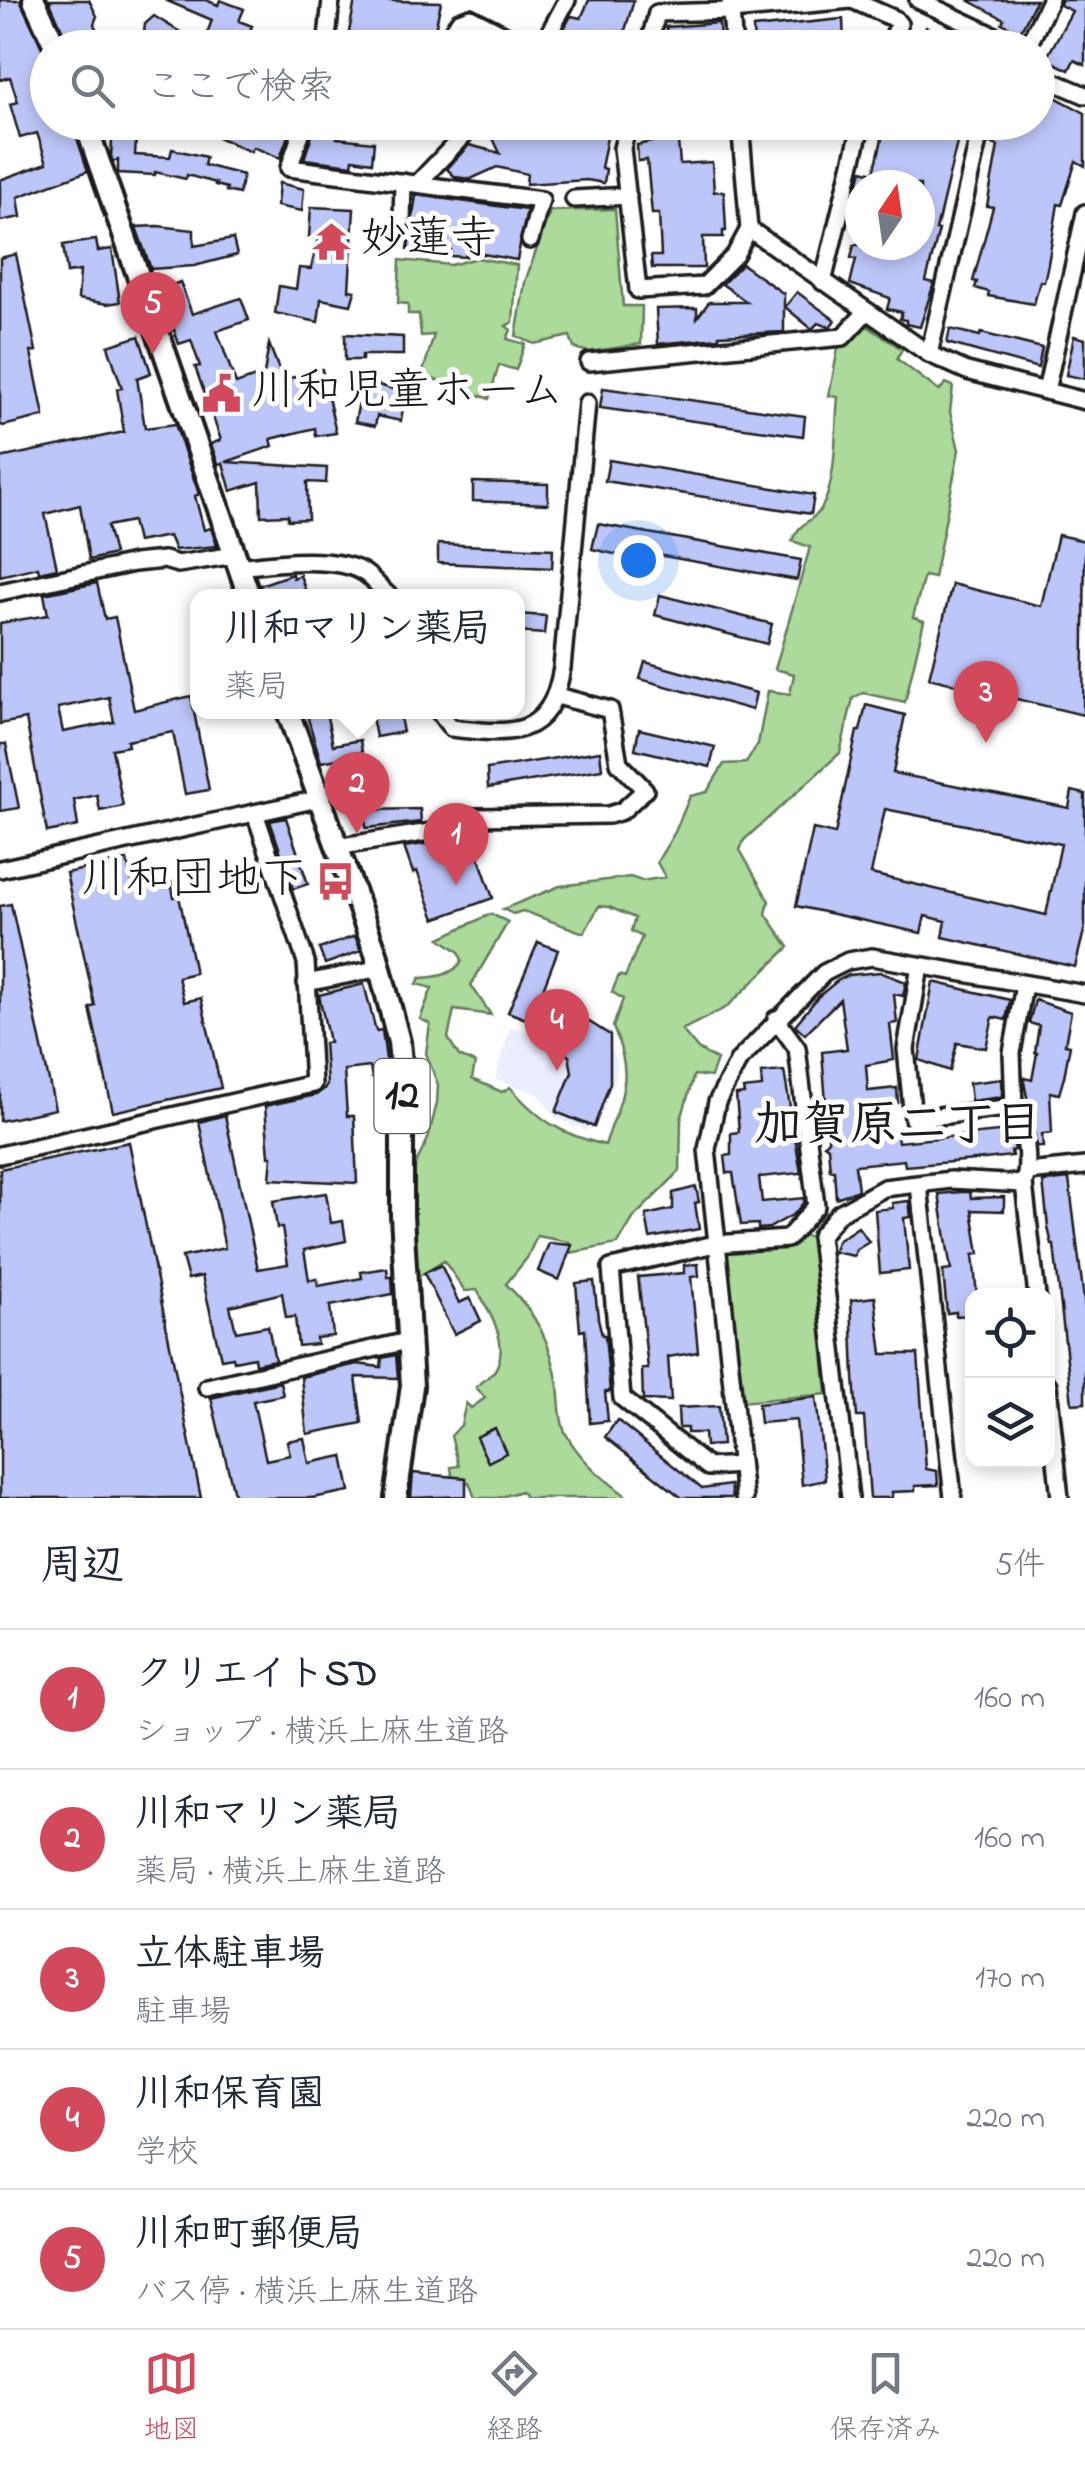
<!DOCTYPE html>
<html lang="ja">
<meta charset="utf-8">
<style>
:root{--surface:#fff;--page:#f2f2f3;--text:#1f2937;--muted:#747a83;--line:#e0e1e3;--accent:#d1495b}
body{margin:0;font-family:"Indie Flower","Klee One",sans-serif;background:var(--page);color:var(--text)}
.controls{position:absolute;right:30px;bottom:30px;display:grid;overflow:hidden;border-radius:20px;box-shadow:0 5px 15px #0003}
.controls button{width:90px;height:90px;display:grid;place-items:center;padding:0;border:0;border-bottom:2px solid var(--line);background:var(--surface);color:var(--text);font:50px sans-serif}
.compass{position:absolute;left:845px;top:170px;width:90px;height:90px;border-radius:50%;background:var(--surface);box-shadow:0 5px 15px #0003;rotate:13deg}
.you{position:absolute;left:638px;top:560px;width:35px;height:35px;margin:-25px;border:8px solid #fff;border-radius:50%;background:#1a73e8;box-shadow:0 0 0 15px #1a73e833}
.badge{display:grid;place-items:center;width:65px;height:65px;border-radius:50%;background:var(--accent);color:#fff;font-size:32px;font-weight:700}
.pin{position:absolute;translate:-50% -82px;filter:drop-shadow(0 2px 5px #0008)}
.pin::after{content:'';position:absolute;top:52px;width:35px;height:30px;background:inherit;clip-path:polygon(0 0,100% 0,50% 100%)}
.popup{position:absolute;left:190px;top:589px;width:335px;height:130px;box-sizing:border-box;display:grid;place-content:center;border-radius:20px;background:var(--surface);filter:drop-shadow(0 2px 8px #0005);font-size:32px;white-space:nowrap;color:var(--muted)}
.popup b{font-size:38px;color:var(--text)}
.popup::after{content:'';position:absolute;left:50%;top:100%;margin-left:-20px;border:20px solid transparent;border-top-color:var(--surface)}
.list{margin:0;padding:0;list-style:none}
h2{display:flex;justify-content:space-between;align-items:center;height:130px;margin:0;padding:0 40px;font-size:42px}
h2 small{font-size:32px;font-weight:400;color:var(--muted)}
.list li{display:grid;grid-template-columns:65px 1fr auto;gap:30px;align-items:center;box-sizing:border-box;height:140px;padding:0 40px;border-top:2px solid var(--line)}
.list b{display:block;font-size:38px;white-space:nowrap}
.list p{margin:0;font-size:32px;white-space:nowrap;color:var(--muted)}
.list em{font-size:32px;font-style:normal;color:var(--muted)}
.icon{flex:none;width:55px;height:55px;fill:none;stroke:currentColor;stroke-width:2;stroke-linecap:round;stroke-linejoin:round}
.map{position:relative;flex:none;width:1085px;height:1498px;overflow:hidden}
.search{position:absolute;background:var(--surface);box-shadow:0 5px 15px #0003;left:30px;right:30px;top:30px;height:110px;display:flex;align-items:center;gap:25px;box-sizing:border-box;padding:0 35px;border-radius:55px;color:var(--muted);font-size:38px}
.sheet{height:830px;background:var(--surface)}
nav{display:flex;justify-content:space-around;align-items:center;box-sizing:border-box;height:140px;border-top:2px solid var(--line);background:var(--surface);font-size:28px;color:var(--muted)}
nav a{display:grid;justify-items:center;gap:5px}
nav .on{color:var(--accent)}
.map>svg:first-child{display:block}
.built{fill:#ebeefd}
.green{fill:#abda9a;stroke:#647b5b;stroke-width:2.5}
.building{fill:#bdc6f8;stroke:#1c1c1c;stroke-width:2.5;fill-rule:evenodd}
.lines{fill:none;stroke-linecap:round;stroke-linejoin:round}
.minor-casing{stroke:#1c1c1c;stroke-width:22}
.major-casing{stroke:#1c1c1c;stroke-width:28}
.minor{stroke:#fff;stroke-width:15}
.major{stroke:#fff;stroke-width:20}
.labels{text-anchor:middle;dominant-baseline:central;stroke-width:10;stroke-linejoin:round;paint-order:stroke}
.shield{fill:#fff;stroke:#606060;stroke-width:2.5}
.shield-label{font-size:42px;font-weight:bold;fill:#1c1c1c}
.poi-label{font-size:45px;fill:#1c1c1c;stroke:#fff;text-anchor:start}
.neighbourhood-label{font-size:48px;font-weight:bold;fill:#1c1c1c;stroke:#fff}
</style>
<div class="map">
<svg width="1085" height="1498" viewBox="0 0 1085 1498">
<rect width="100%" height="100%" fill="#fff"/>
<filter id="ink" filterUnits="userSpaceOnUse"><feTurbulence type="fractalNoise" baseFrequency=".01" numOctaves="2"/><feDisplacementMap in="SourceGraphic" scale="20" xChannelSelector="R" yChannelSelector="G"/><feConvolveMatrix kernelMatrix="1 2 1 2 8 2 1 2 1" color-interpolation-filters="sRGB"/></filter>
<g filter="url(#ink)">
<path class="built" d="M567 1006 602 1029 618 1062 615 1082 587 1131 556 1118 538 1094 495 1079 510 1027 546 1038Z"/>
<g class="green">
<path d="M615 209 623 306H642L641 344 589 352 574 348 570 336 534 344 516 336 525 282 550 211Z"/>
<path d="M477 258 517 265 513 322 506 326 511 330 507 339 525 344 516 370 499 365 489 399 422 375 434 335 421 336 419 314H408V304L398 303 400 260 451 265Z"/>
<path d="M864 324 902 349 897 359 939 391 946 383 953 386 950 412 959 450 934 578 924 576 913 617 924 621 905 702 863 693 853 698 840 753 744 840 740 850 769 901 766 914 789 947 727 1007 682 1030 698 1049 717 1060 711 1077 694 1075 681 1120 680 1171 634 1217 618 1244 570 1253 569 1242 537 1236 527 1258 506 1284C536 1313 552 1344 558 1386 560 1400 559 1419 565 1432 580 1461 604 1479 629 1498H526L521 1491 498 1498H475L469 1482 453 1484 451 1467 459 1466 451 1436 461 1425 466 1403 471 1408 485 1398 476 1387C482 1382 491 1376 495 1370 511 1343 489 1312 477 1290L465 1291 444 1261 418 1277 408 1216 412 1171 428 1139 437 1103 438 1085 426 1053 430 1024 420 1019 432 988 417 984 420 978C436 977 452 976 462 961L459 952 440 938 491 914 508 922 471 985 491 1015 454 1010 448 1038 459 1056 475 1063 472 1079 502 1092 510 1087C540 1121 560 1134 605 1145 622 1094 635 1079 613 1027L623 999 612 992 619 975 625 977 642 937 631 931 635 918 609 907 599 906 584 933 523 911 513 914 503 909 560 886 630 877 642 881 665 877 657 862 675 832 690 796 707 792 724 764 746 763 758 744 768 691 790 694 794 674 775 669 810 547 792 541C799 521 814 522 822 507 837 482 835 426 838 397L829 396 839 343 849 342Z"/>
<path d="M798 1234 812 1237 827 1394 741 1402 726 1250 793 1244Z"/>
</g>
<g class="building">
<path d="M0 0H20L48 59V122H72L88 171 18 197 21 217 0 221V180L47 163 37 133 20 138 10 104 18 102 10 77 0 80Z"/>
<path d="M49 0H89L97 16 94 24 104 48H70Z"/>
<path d="M165 0H206L218 5 220 0 244 9 239 21 252 26 244 47 223 39 221 45 205 39 212 20Z"/>
<path d="M355 0 441 2 431 48H346Z"/>
<path d="M589 0H634L621 44 615 43 612 48 560 36 571 16 581 18Z"/>
<path d="M968 0H1036L1020 32 1002 23 1004 19Z"/>
<path d="M1061 0H1085V65L1074 60 1069 70 1046 59 1072 11 1060 5Z"/>
<path d="M154 16 180 32 172 46 144 32 145 24Z"/>
<path d="M843 19 844 45 754 48 753 28Z"/>
<path d="M719 23 720 41 672 47 671 40 668 41 666 27Z"/>
<path d="M926 27 969 48H912L920 31 923 33Z"/>
<path d="M1038 94 1052 102 1055 97 1085 113V166L1076 161 1062 205 1058 204 1048 264 1044 282 1040 281 1034 304 988 296 989 292 975 288 977 282 973 281 993 207 987 206 998 146 991 143 997 130 1006 135 1012 122H1038Z"/>
<path d="M100 122H150V126L118 135 136 140 135 155 170 157 172 149 206 157 204 165 243 175 239 194 226 191 227 188 215 185 216 183 187 175 186 179 155 172V175L118 173V160L113 162 111 156 113 126 102 130Z"/>
<path d="M216 122H293L280 158 253 147 251 152 211 134Z"/>
<path d="M316 122H329L342 129 337 138 374 142 372 162 353 159 352 165 304 159Z"/>
<path d="M491 122H610L601 168 606 169 604 183 587 180 526 184 527 174 497 167 471 179 455 177 447 169 469 145 500 153 490 132 495 130Z"/>
<path d="M886 122H962L936 230H939L926 281 934 283 920 327 906 324V320L900 319 902 312 887 309 890 298 850 284 856 259 851 258 854 245H889L920 252V185H858L862 170 874 173Z"/>
<path d="M665 139V142L678 141 680 164 712 162 714 192 724 191 726 231H723V237H703L704 268H652L651 256H661L659 214H652L647 160 638 161 637 145Z"/>
<path d="M279 183 304 189 302 211 277 206Z"/>
<path d="M416 195 527 210 517 260 466 251V257L451 256V250L408 249Z"/>
<path d="M311 207 354 209 349 290 355 291 351 305 321 299 318 322 275 313 279 286 296 289 299 268 311 269 318 238 309 237Z"/>
<path d="M158 226 194 230V246L233 239 237 255 194 266 151 269 136 227Z"/>
<path d="M96 240 98 251 112 249 120 302 107 304 78 299 80 271 67 273 63 245Z"/>
<path d="M16 254 36 351 31 352 44 416 3 426 0 424V258Z"/>
<path d="M742 264 784 294V332L719 335V338L658 344 656 309 697 308V318L709 302H747L722 284Z"/>
<path d="M180 282 192 314 241 298 249 320 217 331 236 384 264 374 269 344 283 380 322 369 336 433 316 436 315 428 271 439 273 446 226 462 327 468 326 483 307 482 308 519 288 520V515L261 516 260 482 231 491 223 463 218 464 211 444 221 440 195 367 200 366 191 340 179 344 171 321 175 320 163 289Z"/>
<path d="M797 292 835 320 830 327 818 323 812 329 785 307Z"/>
<path d="M950 329 980 336 981 333 1042 348 1038 368 947 343Z"/>
<path d="M345 334 403 337V355H362V360H345Z"/>
<path d="M139 336 151 373 137 378 145 428 175 424 199 494 195 496 204 530 211 528 217 546 175 550 169 536 137 542 132 521 107 526 114 554 89 560 80 505 45 514 57 568 39 572 38 567 0 576V458L124 432 117 389 122 388 108 346Z"/>
<path d="M1074 336 1085 339V379L1066 375Z"/>
<path d="M363 381 397 390 394 406 403 408 401 421 377 416 375 426 355 422Z"/>
<path d="M603 388 805 416 803 436 600 408Z"/>
<path d="M609 460 814 495 811 514 605 481Z"/>
<path d="M473 482 548 484V504L473 501Z"/>
<path d="M598 524 801 560 797 580 624 549 623 556 592 549Z"/>
<path d="M1058 535 1085 541 1083 715 929 678 952 584 1041 606Z"/>
<path d="M438 544 553 549 552 568 438 563Z"/>
<path d="M292 574 293 578 300 575 305 589 298 592 300 596H262L260 585Z"/>
<path d="M97 583 105 619 115 617 134 710 191 696 209 790 185 794 173 732 127 741 128 746 112 749 123 806 100 811 97 795 74 800 78 826 47 832 26 719 0 724V623L48 615 44 594ZM109 697 114 722 63 732 58 708Z"/>
<path d="M660 595 772 624 767 644 655 615Z"/>
<path d="M517 614 546 616 544 634 517 632Z"/>
<path d="M645 662 756 693 752 710 640 679Z"/>
<path d="M866 705 905 715 893 773 1069 808 1072 791 1085 794V927L1075 967 943 937 946 921 925 916 921 933 796 906 813 829 835 834 857 731H860ZM885 809 1061 844 1046 915 871 874Z"/>
<path d="M306 712H326L333 745 360 740 368 788 349 791 343 758 321 762Z"/>
<path d="M371 712H399L403 732 376 737Z"/>
<path d="M639 729 715 747 710 767 635 749Z"/>
<path d="M0 744H6L19 808 0 811Z"/>
<path d="M600 751 602 769 488 788 487 769Z"/>
<path d="M420 809 421 822 366 828 365 810Z"/>
<path d="M286 818 308 884 293 889 270 821Z"/>
<path d="M469 829 493 898 435 919 417 871 413 873 404 847 438 842 459 831Z"/>
<path d="M127 860 134 890 171 882 174 897 179 896 195 973 178 977 184 1002 201 998 221 1088 113 1112 90 1008 95 1006 66 873Z"/>
<path d="M11 904 55 1109 0 1121V906Z"/>
<path d="M355 936 361 951 325 964 319 949Z"/>
<path d="M538 942 558 950 540 997 567 1008 610 1035V1083L594 1127 556 1112 572 1072 569 1056 545 1042 554 1030 508 1012Z"/>
<path d="M880 972 906 982 903 996 894 994 897 1023 890 1024 894 1060 866 1065 868 1091 897 1088 898 1103 869 1106 871 1132 889 1130 890 1136 897 1135 898 1142 1008 1131 1010 1144 1012 1134 1015 1150 1011 1151 1012 1156 975 1160 905 1166 904 1160 855 1165 858 1190 836 1198 834 1170H830L828 1147 824 1144 828 1140V1128L822 1052 847 1049 840 999 805 1034 795 1025 819 996 837 981 849 975Z"/>
<path d="M933 982 1010 1000 1006 1020 993 1017 986 1048 957 1043 950 1071 919 1060Z"/>
<path d="M364 984 376 1031 382 1030 388 1074 372 1078 370 1067 344 1070 347 1116H354L357 1183 270 1179 272 1156H269L265 1106 316 1095 324 1089 327 1085 324 1043 329 1042 319 995Z"/>
<path d="M1035 1000 1071 1012 1065 1044 1070 1045 1064 1077 1059 1094 1050 1092 1052 1133 1042 1134 1043 1147H1037L1024 1082 1025 1078 1032 1080 1037 1053 1035 1052 1039 1026 1029 1023Z"/>
<path d="M784 1071 801 1173 759 1177 762 1202 804 1198V1202L794 1214 769 1228 758 1229V1224L741 1225 733 1173H727L725 1156 731 1155V1133L739 1132 736 1095 744 1094 743 1089 762 1087 761 1073Z"/>
<path d="M1002 1079V1097L971 1101 969 1083Z"/>
<path d="M225 1115 258 1269 288 1264 282 1228H277L273 1201 326 1193 331 1223 343 1221 346 1241 304 1250 309 1280 317 1279 318 1286 362 1278 361 1272 387 1268 388 1277H392L393 1294 330 1306 333 1336 316 1338 317 1344 298 1346 295 1317 286 1318 282 1293 230 1306 236 1332 268 1326 275 1360 255 1364 254 1357 234 1361 233 1357 221 1359 202 1276 188 1279 182 1257 225 1248 199 1122Z"/>
<path d="M129 1142 201 1498H0V1169Z"/>
<path d="M1069 1179 1085 1308V1403L1072 1404 1054 1245H1052L1048 1227 1043 1182Z"/>
<path d="M696 1187 699 1202 695 1203 699 1229 650 1238 646 1215 673 1209V1193Z"/>
<path d="M961 1192H970L971 1198 1004 1197V1211L972 1210 979 1254 973 1255 977 1296H972L971 1315 956 1316V1312L947 1313 943 1271 951 1270 939 1194Z"/>
<path d="M909 1201 911 1217 904 1218 909 1270 880 1273 875 1210 893 1208 892 1203Z"/>
<path d="M858 1227 869 1242 856 1250 854 1256 834 1252 837 1241Z"/>
<path d="M549 1243 572 1245 559 1280 538 1271Z"/>
<path d="M698 1264 699 1276 691 1277 698 1352 668 1357 671 1401 643 1400 642 1369H648L638 1277 684 1273V1265Z"/>
<path d="M441 1265 459 1303 470 1298 481 1321 454 1334 424 1273Z"/>
<path d="M594 1281 598 1318 602 1335H605L610 1392H605L608 1421 590 1423 585 1330 580 1331 576 1283Z"/>
<path d="M875 1297 882 1354H918L926 1469 937 1471 938 1485 915 1486V1491L892 1492V1498H870L864 1417H857L854 1377 851 1300Z"/>
<path d="M396 1355 398 1378 356 1377 362 1423 307 1434 301 1377 357 1364 381 1367 382 1358Z"/>
<path d="M280 1382 283 1395 253 1401 266 1460 290 1455 287 1441 304 1438 309 1463 343 1456 350 1491 312 1498H235L211 1398Z"/>
<path d="M816 1397 825 1480 802 1485 796 1420 760 1423 758 1404Z"/>
<path d="M719 1406 722 1445 705 1446 704 1433H687V1428H679L678 1408Z"/>
<path d="M617 1420 702 1489 730 1485 732 1498H682L605 1437Z"/>
<path d="M495 1428 506 1453 488 1462 476 1437Z"/>
<path d="M413 1473 466 1478V1496L411 1498Z"/>
</g>
<g class="lines">
<defs>
<g id="minor">
<path d="M730 0 734 48"/>
<path d="M852 0 895 19 899 24 888 48"/>
<path d="M918 0 1021 48"/>
<path d="M326 48 331 0"/>
<path d="M442 48 459 21 470 17 527 46"/>
<path d="M526 48 546 39 567 0"/>
<path d="M648 48 657 13 731 11 851 0"/>
<path d="M1027 48 1050 0"/>
<path d="M1038 75 1085 95"/>
<path d="M305 122 289 168 541 200 530 240"/>
<path d="M629 122 622 148 638 290 704 286 735 255 749 229"/>
<path d="M740 122 749 229 929 354 967 371 1085 401"/>
<path d="M418 183 476 122"/>
<path d="M574 199 628 196"/>
<path d="M402 220 403 182"/>
<path d="M823 282 862 122"/>
<path d="M929 354 980 132 985 122"/>
<path d="M589 362 843 337 867 311"/>
<path d="M1046 391 1085 213"/>
<path d="M239 567C271 563 339 554 366 574 374 580 381 589 389 596"/>
<path d="M0 592 134 563 164 560 178 564 235 555"/>
<path d="M439 712 451 728C512 735 550 739 562 668L587 403"/>
<path d="M336 847 436 831 455 820 477 817 609 815 622 811 645 790 619 763 610 710 557 696"/>
<path d="M0 869 318 799"/>
<path d="M920 966 906 1049 913 1119 1014 1107 1012 1053 1024 985"/>
<path d="M306 983 381 968"/>
<path d="M1014 1107C1026 1125 1030 1163 1024 1184L1037 1296"/>
<path d="M0 1155 313 1084 306 962 255 813"/>
<path d="M1028 1172 1085 1166"/>
<path d="M919 1185 953 1498"/>
<path d="M1048 1385 1060 1498"/>
<path d="M207 1387 412 1340"/>
<path d="M740 1465 708 1467 622 1398 611 1268 715 1244 787 1239 816 1206 797 1048 776 1019"/>
<path d="M744 1498 707 1149 717 1102 739 1060 824 973 848 961 872 957 1085 994"/>
<path d="M850 1498 820 1236 839 1213 884 1188 951 1180 1024 1184"/>
</g>
<g id="major">
<path d="M34 0 56 48"/>
<path d="M85 122 249 596"/>
<path d="M288 712 376 953 399 1042 402 1072V1215L412 1386 396 1498"/>
</g>
</defs>
<use href="#minor" class="minor-casing"/>
<use href="#major" class="major-casing"/>
<use href="#minor" class="minor"/>
<use href="#major" class="major"/>
</g>
</g>
<defs>
<symbol id="temple-bare" viewBox="-9 -9 18 18"><path d="M0-6L5-2H3V0L6.5 2.5H4V6H1.5V3h-3V6H-4V2.5H-6.5L-3 0V-2H-5Z" fill="#d1495b" stroke="#fff" stroke-width="2.5" paint-order="stroke"/></symbol>
<symbol id="civic-bare" viewBox="-9 -9 18 18"><path d="M-.6-6.5H3V-4.5H.6V-3L4-1V1h2V6H-6V1h2V-1L-.6-3ZM-1.2 2.5V6h2.4V2.5Z" fill="#d1495b" stroke="#fff" stroke-width="2.5" paint-order="stroke"/></symbol>
<symbol id="bus-bare" viewBox="-9 -9 18 18"><path d="M-5-6H5V4H4V6H2V4H-2V6H-4V4H-5ZM-3.5-4V0h7V-4ZM-3.5 1.2v1.5H-2V1.2ZM2 1.2v1.5H3.5V1.2Z" fill="#d1495b" stroke="#fff" stroke-width="2.5" paint-order="stroke"/></symbol>
</defs>
<g fill-rule="evenodd">
<use href="#temple-bare" x="304" y="214" width="55" height="55"/>
<use href="#civic-bare" x="194" y="366" width="55" height="55"/>
<use href="#bus-bare" x="308" y="854" width="55" height="55"/>
</g>
<g class="labels">
<rect class="shield" x="374.5" y="1059" width="55" height="74" rx="8"/>
<g class="shield-label">
<text x="402" y="1096">12</text>
</g>
<g class="poi-label">
<text x="361" y="241">妙蓮寺</text>
<text x="251" y="393">川和児童ホーム</text>
<text x="306" y="881" text-anchor="end">川和団地下</text>
</g>
<g class="neighbourhood-label">
<text x="898" y="1127">加賀原二丁目</text>
</g>
</g>
</svg>
<div class="controls">
<button><svg class="icon" aria-label="locate" viewBox="0 0 24 24"><circle cx="12" cy="12" r="6"/><path d="M12 2v4M12 18v4M2 12h4M18 12h4"/></svg></button>
<button><svg class="icon" aria-label="layers" viewBox="0 0 24 24"><path d="M12 4l9 5-9 5-9-5zM3 14l9 5 9-5"/></svg></button>
</div>
<svg class="compass" viewBox="-18 -18 36 36"><path d="M0-13l5 13h-10z" fill="#e53935"/><path d="M0 13l5-13h-10z" fill="#747a83"/></svg>
<div class="you"></div>
<div class="pin badge" style="left:456px;top:885px">1</div>
<div class="pin badge" style="left:357px;top:834px">2</div>
<div class="popup"><b>川和マリン薬局</b>薬局</div>
<div class="pin badge" style="left:986px;top:743px">3</div>
<div class="pin badge" style="left:557px;top:1071px">4</div>
<div class="pin badge" style="left:153px;top:354px">5</div>
<div class="search"><svg class="icon" aria-label="search" viewBox="0 0 24 24"><circle cx="10" cy="10" r="6"/><path d="M15 15l6 6"/></svg>ここで検索</div>
</div>
<section class="sheet">
<h2>周辺<small>5件</small></h2>
<ul class="list">
<li><span class="badge">1</span><div><b>クリエイトSD</b><p>ショップ · 横浜上麻生道路</p></div><em>160 m</em></li>
<li><span class="badge">2</span><div><b>川和マリン薬局</b><p>薬局 · 横浜上麻生道路</p></div><em>160 m</em></li>
<li><span class="badge">3</span><div><b>立体駐車場</b><p>駐車場</p></div><em>170 m</em></li>
<li><span class="badge">4</span><div><b>川和保育園</b><p>学校</p></div><em>220 m</em></li>
<li><span class="badge">5</span><div><b>川和町郵便局</b><p>バス停 · 横浜上麻生道路</p></div><em>220 m</em></li>
</ul>
</section>
<nav>
<a class="on"><svg class="icon" aria-label="map" viewBox="0 0 24 24"><path d="M3 6l6-2 6 2 6-2v14l-6 2-6-2-6 2zM9 4v14M15 6v14"/></svg>地図</a>
<a><svg class="icon" aria-label="directions" viewBox="0 0 24 24"><path d="M12 3l9 9-9 9-9-9zM9 14v-3h6M13 9l2 2-2 2"/></svg>経路</a>
<a><svg class="icon" aria-label="saved" viewBox="0 0 24 24"><path d="M7 4h10v16l-5-4-5 4z"/></svg>保存済み</a>
</nav>
